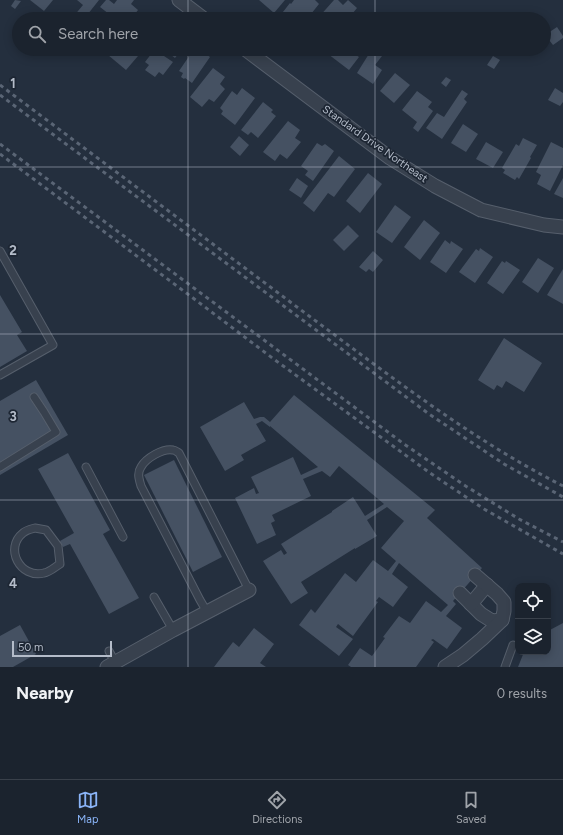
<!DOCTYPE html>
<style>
:root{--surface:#1b232e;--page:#242b36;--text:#f1f3f6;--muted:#a0a4aa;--line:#39404a;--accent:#8ab4f8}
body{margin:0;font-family:Figtree,sans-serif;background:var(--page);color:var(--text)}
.controls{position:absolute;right:12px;bottom:12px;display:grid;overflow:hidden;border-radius:8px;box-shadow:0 2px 10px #0003}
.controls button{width:36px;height:36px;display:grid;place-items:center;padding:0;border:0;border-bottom:1px solid var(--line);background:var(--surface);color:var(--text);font:20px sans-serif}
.scale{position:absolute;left:12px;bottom:10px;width:100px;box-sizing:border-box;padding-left:4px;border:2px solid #b4bcc9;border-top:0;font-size:11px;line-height:14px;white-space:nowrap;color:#b4bcc9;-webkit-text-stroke:3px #1d2633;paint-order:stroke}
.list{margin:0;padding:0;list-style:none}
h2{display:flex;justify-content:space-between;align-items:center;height:52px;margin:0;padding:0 16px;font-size:17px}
h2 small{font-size:13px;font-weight:400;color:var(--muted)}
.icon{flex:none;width:22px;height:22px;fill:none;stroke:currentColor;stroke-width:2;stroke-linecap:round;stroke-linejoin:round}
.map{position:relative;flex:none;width:563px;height:667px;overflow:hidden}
.search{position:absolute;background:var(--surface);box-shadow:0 2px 10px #0003;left:12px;right:12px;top:12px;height:44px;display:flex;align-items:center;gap:10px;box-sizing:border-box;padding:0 14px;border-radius:22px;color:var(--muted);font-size:15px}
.sheet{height:112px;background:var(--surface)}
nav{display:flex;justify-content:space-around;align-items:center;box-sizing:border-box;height:56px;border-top:1px solid var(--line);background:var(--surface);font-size:11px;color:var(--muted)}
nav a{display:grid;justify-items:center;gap:2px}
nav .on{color:var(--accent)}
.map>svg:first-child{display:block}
.building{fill:#455162}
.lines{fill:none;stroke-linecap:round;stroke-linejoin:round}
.service-casing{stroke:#565f6c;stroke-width:9}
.minor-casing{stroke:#565f6c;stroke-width:15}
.service{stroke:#38414e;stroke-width:7}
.minor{stroke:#38414e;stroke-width:13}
.rail{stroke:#5a6575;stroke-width:3;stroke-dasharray:4 4;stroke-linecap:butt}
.grid{fill:none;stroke:#b4bcc9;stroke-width:1;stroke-opacity:0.55}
.labels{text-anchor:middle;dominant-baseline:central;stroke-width:3.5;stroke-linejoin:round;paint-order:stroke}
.street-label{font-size:11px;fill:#b4bcc9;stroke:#1d2633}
.grid-label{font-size:13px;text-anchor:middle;font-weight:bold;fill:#b4bcc9;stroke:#1d2633;stroke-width:3.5;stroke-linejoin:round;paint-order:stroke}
</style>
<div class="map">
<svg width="563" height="667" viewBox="0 0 563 667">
<rect width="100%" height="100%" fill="#242f3e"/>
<g class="building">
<path d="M15 0 21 1 15 9 11 6Z"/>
<path d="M30 0H53L44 11Z"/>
<path d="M77 0H99L84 19H76L73 17 83 5Z"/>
<path d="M106 0H109L114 4 117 0H134L131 4 138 10 131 19H107L106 18 109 14 100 7Z"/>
<path d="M259 0H285L274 13Z"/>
<path d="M294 0H315L319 4 307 19H281L279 17 290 3 291 4Z"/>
<path d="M334 0H338L343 5 348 0 357 8 348 19H320L318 18Z"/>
<path d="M557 27 563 36V38L553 45 545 35Z"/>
<path d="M114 49H144L126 70 108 55Z"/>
<path d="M155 49 158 51 159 49H182L175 58 167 52 164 56 173 62 163 75 159 72 155 77 145 70 149 65 145 62Z"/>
<path d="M194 49H199L210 57 192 83 185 78 184 79 181 77 183 73 179 71Z"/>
<path d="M332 49H361L356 55 359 57 349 70 328 54Z"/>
<path d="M372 49 382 56 375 65 382 70 373 84 357 73Z"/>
<path d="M493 56 500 60 494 69 487 65Z"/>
<path d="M213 68 225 77 220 84 225 89 214 102 209 99 202 107 190 97Z"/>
<path d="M395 73 410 85 394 103 380 91Z"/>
<path d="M446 77 451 80 446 87 441 83Z"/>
<path d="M242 88 255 98 235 125 221 114 223 111 220 108 232 91 237 95Z"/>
<path d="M555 88 563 93V102L560 106 548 100Z"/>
<path d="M462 90 468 94 464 99 467 102 442 139 426 128 437 113 444 117Z"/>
<path d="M417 91 432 102 428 107 433 111 418 132 413 128 417 122 402 110Z"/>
<path d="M263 102 273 110 271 112 276 116 258 138 251 132 248 135 241 130Z"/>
<path d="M288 121 300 130 295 138 301 142 287 159 280 154 275 161 263 152Z"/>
<path d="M463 124 478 134 466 152 451 143Z"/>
<path d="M239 136 249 145 240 156 230 147Z"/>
<path d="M523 138 537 145 530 157 531 158 519 179 517 177 515 180 503 173 505 170 502 168 516 144 519 146Z"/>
<path d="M486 142 503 152 493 168 476 159Z"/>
<path d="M551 142 563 148V165L550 191 537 184 541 175 536 172Z"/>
<path d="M317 143 322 146 325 144 334 151 313 181 305 175 308 171 301 166Z"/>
<path d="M339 156 355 169 334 197 328 193 314 212 303 203Z"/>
<path d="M368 173 382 184 360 213 346 201Z"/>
<path d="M297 178 308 186 301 198 289 190Z"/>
<path d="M563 178V198L554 194Z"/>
<path d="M395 205 411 217 392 243 376 232Z"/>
<path d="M424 220 440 233 420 260 404 247Z"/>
<path d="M348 225 359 236 344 251 333 240Z"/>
<path d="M445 240 450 244 451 241 463 249 446 273 430 262Z"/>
<path d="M480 248 493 257 475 283 459 272 476 249 479 251Z"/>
<path d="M373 251 383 260 373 272 369 269 366 272 359 267Z"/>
<path d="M538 258 554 268 538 293 522 282Z"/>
<path d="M502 261 505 263 506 261 520 270 503 294 487 283Z"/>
<path d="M563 269V304L547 295Z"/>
<path d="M0 295 22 332 17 335 27 351 0 367Z"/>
<path d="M504 338 542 363 524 392 506 381 502 388 497 385 494 390 478 380Z"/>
<path d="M36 380 68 435 0 475V401Z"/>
<path d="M294 395 435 510 427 518 482 568 453 601 456 604 446 616 462 628 447 649 433 639 431 640 434 642 416 667H351L348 665 360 648 372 656 385 638 383 637 399 616 410 623 426 601 441 612 448 605 399 563 392 574 408 587 393 607 379 597 376 601 378 602 353 636 338 624 336 627 353 639 339 656 299 625 311 609 315 613 345 573 356 582 373 560 388 571 396 561 381 548 404 521 387 507 367 520 377 536 355 549V548L301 582 308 593 291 604 263 561 281 550 284 555 287 553 281 544 332 512V511L353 497 365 516 384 504 339 466 330 477 322 471 303 479 311 496 272 515 275 521 271 523 276 535 257 544 235 498 254 488 256 494 259 493 251 477 293 457 301 475 318 467 270 426V427L262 421 256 424 266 441 241 455 244 460 225 471 200 427 244 402 254 419 260 417H264L270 422Z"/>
<path d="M68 453 110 530 103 534 139 598 109 614 70 544 63 547 60 541 74 533 38 469Z"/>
<path d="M174 460 222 557 193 572 144 475Z"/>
<path d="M563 623V667H518L524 652H548V631Z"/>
<path d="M20 625 36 654 13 667H0V636Z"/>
<path d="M254 628 274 644 260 663 266 667H214L233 642 239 647Z"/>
</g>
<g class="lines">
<defs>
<g id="service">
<path d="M0 251 53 345 0 375"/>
<path d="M0 467 56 432 44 412 34 397"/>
<path d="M86 467 123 537"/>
<path d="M35 528 46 530 58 546 60 564C56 566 50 572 44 573 20 579 4 548 23 533 26 530 31 529 35 528Z"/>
<path d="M154 597 173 630"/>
<path d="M207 612 200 600 141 486C139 479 137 473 141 467 146 458 163 448 173 450 175 450 177 452 179 453L249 590"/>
<path d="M109 651 115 662"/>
<path d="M505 667 513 645"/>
</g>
<g id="minor">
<path d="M179 0 204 19"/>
<path d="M245 49 390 158 435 186 481 210 544 225 563 227"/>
<path d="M460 593 481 614 492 621 502 620"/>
<path d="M471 604 487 585"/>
<path d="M107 667 173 630 249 590"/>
<path d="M445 667 463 655 482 639 502 620 504 611V602L497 594 475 575"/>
</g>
</defs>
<use href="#service" class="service-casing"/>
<use href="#minor" class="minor-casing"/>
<use href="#service" class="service"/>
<use href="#minor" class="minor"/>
<g class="rail">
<path d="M0 85C100 160 201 235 301 310 385 372 469 438 563 486"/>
<path d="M0 95 429 414 504 464 563 497"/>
<path d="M0 144 404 444 464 485 519 519 563 542"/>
<path d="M0 154 193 298 275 360 430 473 484 509 563 554"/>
</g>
</g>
<path class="grid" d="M188 0V19M375 0V19M188 49V667M375 49V667M0 167H563M0 334H563M0 500H563"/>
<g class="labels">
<g class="street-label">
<text transform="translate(375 144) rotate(35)">Standard Drive Northeast</text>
</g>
</g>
<g class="grid-label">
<text x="13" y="88">1</text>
<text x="13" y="255">2</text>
<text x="13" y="421">3</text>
<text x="13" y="588">4</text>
</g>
</svg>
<div class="controls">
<button><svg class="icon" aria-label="locate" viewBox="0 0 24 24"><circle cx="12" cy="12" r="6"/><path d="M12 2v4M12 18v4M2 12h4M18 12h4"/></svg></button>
<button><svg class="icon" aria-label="layers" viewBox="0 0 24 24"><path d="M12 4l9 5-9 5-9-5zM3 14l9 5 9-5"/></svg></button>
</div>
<div class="scale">50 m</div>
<div class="search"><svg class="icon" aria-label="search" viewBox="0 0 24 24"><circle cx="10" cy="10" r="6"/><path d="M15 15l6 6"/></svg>Search here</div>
</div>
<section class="sheet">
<h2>Nearby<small>0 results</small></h2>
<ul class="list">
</ul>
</section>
<nav>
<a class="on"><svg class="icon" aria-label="map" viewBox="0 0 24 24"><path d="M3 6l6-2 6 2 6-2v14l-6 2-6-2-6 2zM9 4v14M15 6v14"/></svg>Map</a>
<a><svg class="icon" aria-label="directions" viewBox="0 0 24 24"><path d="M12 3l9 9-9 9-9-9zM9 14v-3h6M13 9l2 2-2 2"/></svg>Directions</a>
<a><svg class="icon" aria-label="saved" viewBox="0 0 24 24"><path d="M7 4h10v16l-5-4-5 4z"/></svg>Saved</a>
</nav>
